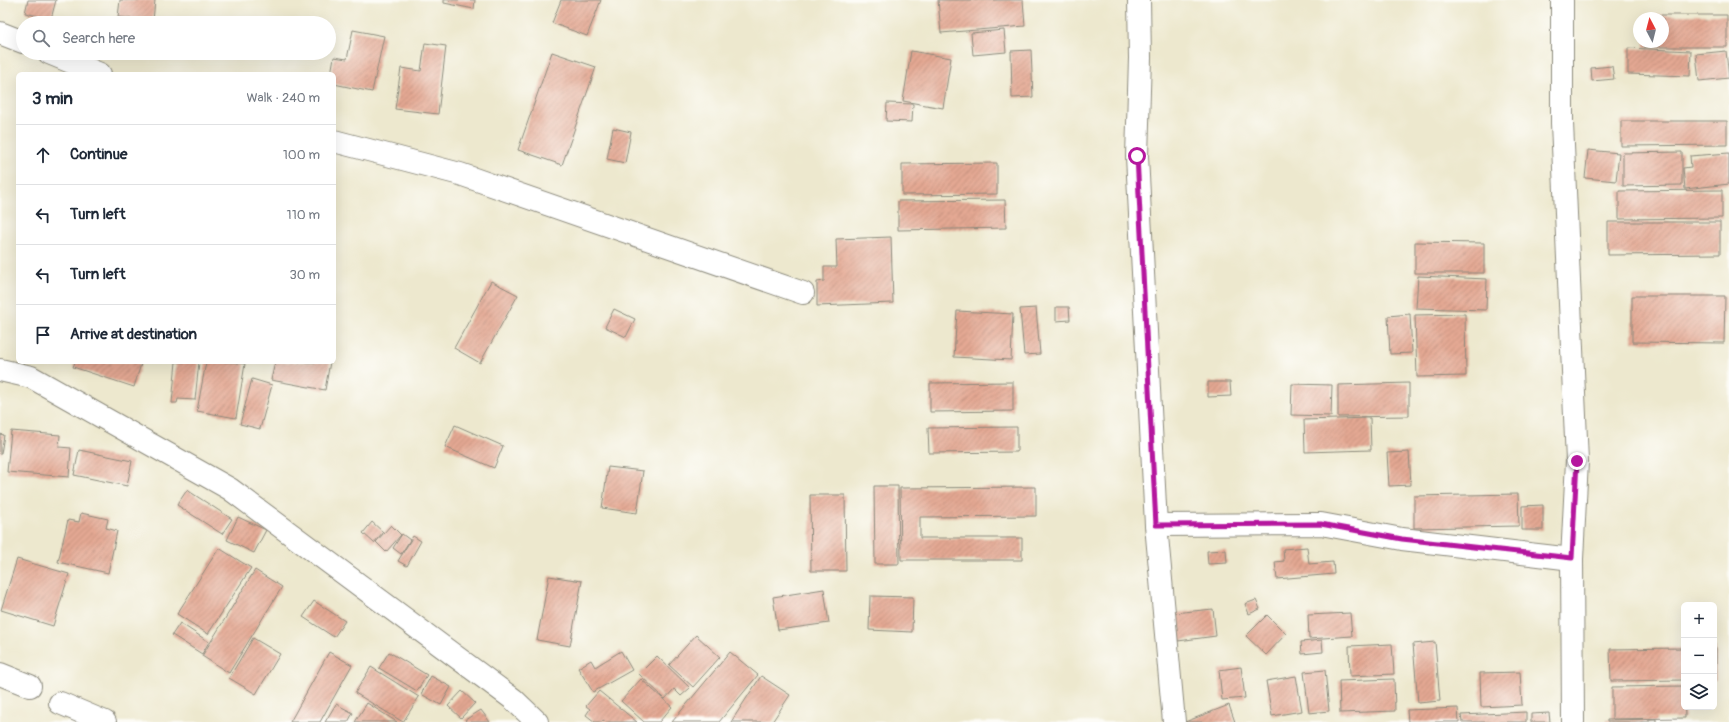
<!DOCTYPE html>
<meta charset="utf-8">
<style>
:root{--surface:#fff;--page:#f6f6f7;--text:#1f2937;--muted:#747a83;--line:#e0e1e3}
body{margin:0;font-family:Pangolin,sans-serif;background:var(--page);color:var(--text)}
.controls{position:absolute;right:12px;bottom:12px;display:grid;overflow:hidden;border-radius:6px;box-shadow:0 4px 16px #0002}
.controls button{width:36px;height:36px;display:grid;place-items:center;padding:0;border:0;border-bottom:1px solid var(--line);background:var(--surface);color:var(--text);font:20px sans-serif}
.compass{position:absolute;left:1633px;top:12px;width:36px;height:36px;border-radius:50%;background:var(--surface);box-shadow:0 4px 16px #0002;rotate:353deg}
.stop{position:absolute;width:12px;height:12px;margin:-9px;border:3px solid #b5179e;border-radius:50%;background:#fff}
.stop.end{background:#b5179e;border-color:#fff;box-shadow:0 1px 4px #0008}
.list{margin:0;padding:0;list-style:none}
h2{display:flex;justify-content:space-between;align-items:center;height:52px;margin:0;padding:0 16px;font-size:17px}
h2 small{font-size:13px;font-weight:400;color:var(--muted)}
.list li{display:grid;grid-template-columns:26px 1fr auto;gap:12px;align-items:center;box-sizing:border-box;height:60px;padding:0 16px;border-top:1px solid var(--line)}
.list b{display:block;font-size:15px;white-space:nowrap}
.list em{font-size:13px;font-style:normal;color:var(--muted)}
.icon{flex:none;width:22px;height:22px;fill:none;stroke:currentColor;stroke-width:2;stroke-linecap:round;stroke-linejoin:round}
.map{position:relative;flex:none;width:1729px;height:722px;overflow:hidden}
.search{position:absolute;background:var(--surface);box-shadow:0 4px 16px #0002;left:16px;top:16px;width:320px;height:44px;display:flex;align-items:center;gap:10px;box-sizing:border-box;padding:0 14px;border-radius:22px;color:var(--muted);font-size:15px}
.panel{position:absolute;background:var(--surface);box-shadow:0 4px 16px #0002;left:16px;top:72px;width:320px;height:292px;border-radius:6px}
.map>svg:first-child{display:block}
.building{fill:url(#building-hatch)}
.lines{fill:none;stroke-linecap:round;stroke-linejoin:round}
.street-casing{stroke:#8c8a7c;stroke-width:24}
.street{stroke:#fff;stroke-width:22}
.route{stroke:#b5179e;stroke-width:5}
</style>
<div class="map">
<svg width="1729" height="722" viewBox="0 0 1729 722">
<defs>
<pattern id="building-hatch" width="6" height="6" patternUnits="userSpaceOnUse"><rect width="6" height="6" fill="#e4a893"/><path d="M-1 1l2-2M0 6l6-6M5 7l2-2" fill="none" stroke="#b98978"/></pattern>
</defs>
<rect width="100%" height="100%" fill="#fdfcf7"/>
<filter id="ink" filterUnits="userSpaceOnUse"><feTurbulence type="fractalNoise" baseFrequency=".025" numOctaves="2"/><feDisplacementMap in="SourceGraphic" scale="8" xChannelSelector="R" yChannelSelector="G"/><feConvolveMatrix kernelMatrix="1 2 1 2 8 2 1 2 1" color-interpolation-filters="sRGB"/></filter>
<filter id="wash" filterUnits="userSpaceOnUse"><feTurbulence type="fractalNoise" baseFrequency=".012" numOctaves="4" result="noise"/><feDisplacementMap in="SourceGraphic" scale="16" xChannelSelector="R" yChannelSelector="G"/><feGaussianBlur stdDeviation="0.9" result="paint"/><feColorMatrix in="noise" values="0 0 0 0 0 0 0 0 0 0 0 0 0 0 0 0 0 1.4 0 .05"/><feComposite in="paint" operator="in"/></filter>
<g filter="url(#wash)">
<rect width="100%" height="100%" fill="#ede8ce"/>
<g id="blocks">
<g class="building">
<path d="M28 0H56L51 19 25 13Z"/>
<path d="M120 0H155L153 21 118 17Z"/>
<path d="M444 0H475L474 9 444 3Z"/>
<path d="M561 0H601L587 36 552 23Z"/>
<path d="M938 0H1023L1025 26 941 33Z"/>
<path d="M1644 15H1727V47H1644V42H1663V18H1644Z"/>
<path d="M353 30 384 36 372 92 334 84V74H331L334 57 347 59Z"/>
<path d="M1004 30 1006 52 973 55 971 33Z"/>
<path d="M425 43 446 46 438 114 395 109 401 68 421 71Z"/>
<path d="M1628 48 1691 51 1690 76 1628 74Z"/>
<path d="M1031 50 1033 97 1012 98 1011 51Z"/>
<path d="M911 51 951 58 943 108 903 101Z"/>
<path d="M1726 51 1729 78 1699 81 1696 54Z"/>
<path d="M552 52 596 67 562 165 518 150Z"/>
<path d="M1612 66 1614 79 1592 81 1591 68Z"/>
<path d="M887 103 913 104 912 122 886 121Z"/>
<path d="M1621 121H1727V145L1621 146Z"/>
<path d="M613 128 631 132 625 163 607 159Z"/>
<path d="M1588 150 1619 153 1616 181 1585 178Z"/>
<path d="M1682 152V185L1623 186V153Z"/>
<path d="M1729 153V184L1685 189 1683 168 1691 167 1690 156Z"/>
<path d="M997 163V194L902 195V164Z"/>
<path d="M1722 190V218L1619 219V191Z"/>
<path d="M1005 200 1006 228 898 230V201Z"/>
<path d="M1608 222H1720V254L1608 255Z"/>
<path d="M891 237 893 303 817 306V282L824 281V267H837L836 239Z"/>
<path d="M1415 242 1484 243V273H1415Z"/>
<path d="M1418 276 1487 279 1486 310 1416 308Z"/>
<path d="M491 281 518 295 480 363 454 348Z"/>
<path d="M1632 296H1725L1724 343 1632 342Z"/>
<path d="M1056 307H1069L1070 320 1056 321Z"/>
<path d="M1036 308 1040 354 1024 355 1020 309Z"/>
<path d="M614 309 635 319 626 337 605 327Z"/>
<path d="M957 311 1013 314 1011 360 954 357Z"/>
<path d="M1410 314 1412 353 1390 354 1388 316Z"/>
<path d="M1465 314 1466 376 1417 377 1415 315Z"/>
<path d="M75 362H135L141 364 134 387 73 367Z"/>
<path d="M176 362H199L195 400 178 399 177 403H172Z"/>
<path d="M206 362H232L245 364 236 418 197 411Z"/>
<path d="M275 362H330L325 390 271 380Z"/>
<path d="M252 379 272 385 260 429 240 424Z"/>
<path d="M1013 382V411L930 412V383Z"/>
<path d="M1208 382H1230L1231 396 1208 397Z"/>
<path d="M1409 383V416L1338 417V385Z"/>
<path d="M1292 384 1332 385 1331 416 1291 415Z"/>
<path d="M1370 418 1371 450 1305 452 1304 420Z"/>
<path d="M455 425 503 446 494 468 445 447Z"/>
<path d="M1017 427V452L929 453 928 428Z"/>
<path d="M11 431 60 435 59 447 71 448 69 477 7 472Z"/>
<path d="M0 434 4 435 1 454H0Z"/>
<path d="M79 450 132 461 127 486 74 475Z"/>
<path d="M1409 452 1411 485 1389 486 1387 453Z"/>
<path d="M608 467 643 471 637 513 602 508Z"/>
<path d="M874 486H898L899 564H875Z"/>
<path d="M1036 487V516L920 517V538H1022V560H901L900 488Z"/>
<path d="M187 490 232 519 222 534 177 505Z"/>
<path d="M1518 494 1519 526 1414 528V496Z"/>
<path d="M810 495H845L846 571H811Z"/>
<path d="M1543 505V530H1522V506Z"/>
<path d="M81 513 108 519 106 528 117 531 108 573 58 562 68 520 79 522Z"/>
<path d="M238 517 266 530 254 553 227 540Z"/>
<path d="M372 522 383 532 374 543 363 533Z"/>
<path d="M391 525 401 535 386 552 376 542Z"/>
<path d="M402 534 410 540 401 554 393 548Z"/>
<path d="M413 536 421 541 407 566 398 561Z"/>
<path d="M1307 547 1309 564 1333 562 1334 574 1277 579 1275 562 1284 561 1283 549Z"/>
<path d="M219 548 251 568 208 634 177 614Z"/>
<path d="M1226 550 1227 563 1208 564 1207 551Z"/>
<path d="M17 559 69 574 53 626 1 610Z"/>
<path d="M255 570 282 587 229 673 202 656Z"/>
<path d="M549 576 582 581 570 646 537 640Z"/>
<path d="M824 589 829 623 778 630 773 597Z"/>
<path d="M870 596 913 597 912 632 869 630Z"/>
<path d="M1256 600 1260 609 1249 614 1245 604Z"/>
<path d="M314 601 345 621 334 637 303 617Z"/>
<path d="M1213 609 1216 636 1178 641 1174 613Z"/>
<path d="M1350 613 1352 636 1309 639 1308 615Z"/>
<path d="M1267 615 1286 634 1266 655 1246 636Z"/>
<path d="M180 623 209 642 202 654 172 635Z"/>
<path d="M696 635 720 657 693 687 669 665Z"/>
<path d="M253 638 280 654 256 694 229 678Z"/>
<path d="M1322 640 1323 652 1302 654 1301 642Z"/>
<path d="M1435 642 1440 701 1418 703 1413 644Z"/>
<path d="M1392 644 1394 674 1350 676 1349 646Z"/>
<path d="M1684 648V680L1611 681 1610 649Z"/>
<rect x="1714" y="648" width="2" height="32"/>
<path d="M621 651 632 670 593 692 578 668 591 660 595 667Z"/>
<path d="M329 652 352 665 320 722H290Z"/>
<path d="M389 652 427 675 417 691 379 668Z"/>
<path d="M730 652 758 675 719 722H672Z"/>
<path d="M657 656 690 688 681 696 674 689 665 699 639 674Z"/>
<path d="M371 667 419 697 403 722 355 693Z"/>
<path d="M1241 667 1245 698 1222 700 1219 670Z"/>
<path d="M1325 670 1329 711 1309 713 1304 672Z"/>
<path d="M1520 672 1522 705 1481 707 1480 673Z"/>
<path d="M431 676 451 687 441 705 421 694Z"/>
<path d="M761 676 790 695 772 722H731Z"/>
<path d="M1296 676 1302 711 1272 716 1266 681Z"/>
<path d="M641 679 672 707 659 722H644L621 701Z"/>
<path d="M1394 679 1395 711 1340 713 1339 681Z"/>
<path d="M1684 686 1685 718 1612 719V687Z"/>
<path d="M462 691 475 703 461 718 448 706Z"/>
<path d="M599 691 637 722H606L603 720 602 722H595L586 715 590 709 586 706Z"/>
<path d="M367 703 397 722H355Z"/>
<path d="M336 704 353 713 348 722H325Z"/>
<path d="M1229 705 1235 722H1185Z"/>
<path d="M1458 708 1459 722H1408L1407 710Z"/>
<path d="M481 710 490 722H467L465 720Z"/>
<path d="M1526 712V722H1462L1461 715Z"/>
<path d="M1549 713 1550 722H1531V714Z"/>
<path d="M1656 719V722H1607V720Z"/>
</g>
</g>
</g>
<g filter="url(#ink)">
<use href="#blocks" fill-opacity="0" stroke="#8c8a7c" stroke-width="1"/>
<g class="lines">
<defs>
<g id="street">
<path d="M1139 0 1140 58 1137 156 1156 525 1174 722"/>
<path d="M1562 0V123L1577 461 1572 559 1573 722"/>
<path d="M0 33 23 42"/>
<path d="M49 53 100 74"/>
<path d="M334 141 460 174 803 293"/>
<path d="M0 370 31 377 230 489 513 699 537 722"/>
<path d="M1156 525 1321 524 1402 539 1572 559"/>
<path d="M0 674 30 686"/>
<path d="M60 703 105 722"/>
</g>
</defs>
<use href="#street" class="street-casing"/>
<use href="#street" class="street"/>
</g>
</g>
<g class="lines" filter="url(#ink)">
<path class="route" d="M1137 156 1156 525 1321 524 1402 539 1572 558 1577 461"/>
</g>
</svg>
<div class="controls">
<button>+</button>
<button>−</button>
<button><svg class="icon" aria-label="layers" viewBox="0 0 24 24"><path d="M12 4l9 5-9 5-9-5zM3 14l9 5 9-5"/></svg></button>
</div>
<svg class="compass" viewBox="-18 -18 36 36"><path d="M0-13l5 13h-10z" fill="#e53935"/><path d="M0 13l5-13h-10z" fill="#747a83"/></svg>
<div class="stop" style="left:1137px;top:156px"></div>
<div class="stop end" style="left:1577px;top:461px"></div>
<div class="search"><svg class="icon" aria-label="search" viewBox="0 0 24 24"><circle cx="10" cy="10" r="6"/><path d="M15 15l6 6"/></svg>Search here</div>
<section class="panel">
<h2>3 min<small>Walk · 240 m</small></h2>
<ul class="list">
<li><svg class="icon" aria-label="ahead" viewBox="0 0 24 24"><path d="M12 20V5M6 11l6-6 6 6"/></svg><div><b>Continue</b></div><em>100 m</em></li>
<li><svg class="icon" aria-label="left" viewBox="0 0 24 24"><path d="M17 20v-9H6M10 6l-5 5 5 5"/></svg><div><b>Turn left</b></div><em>110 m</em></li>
<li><svg class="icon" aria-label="left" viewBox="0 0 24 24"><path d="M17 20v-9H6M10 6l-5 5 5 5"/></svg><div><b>Turn left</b></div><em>30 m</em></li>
<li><svg class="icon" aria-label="arrive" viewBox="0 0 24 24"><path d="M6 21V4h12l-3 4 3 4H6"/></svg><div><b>Arrive at destination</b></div></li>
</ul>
</section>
</div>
